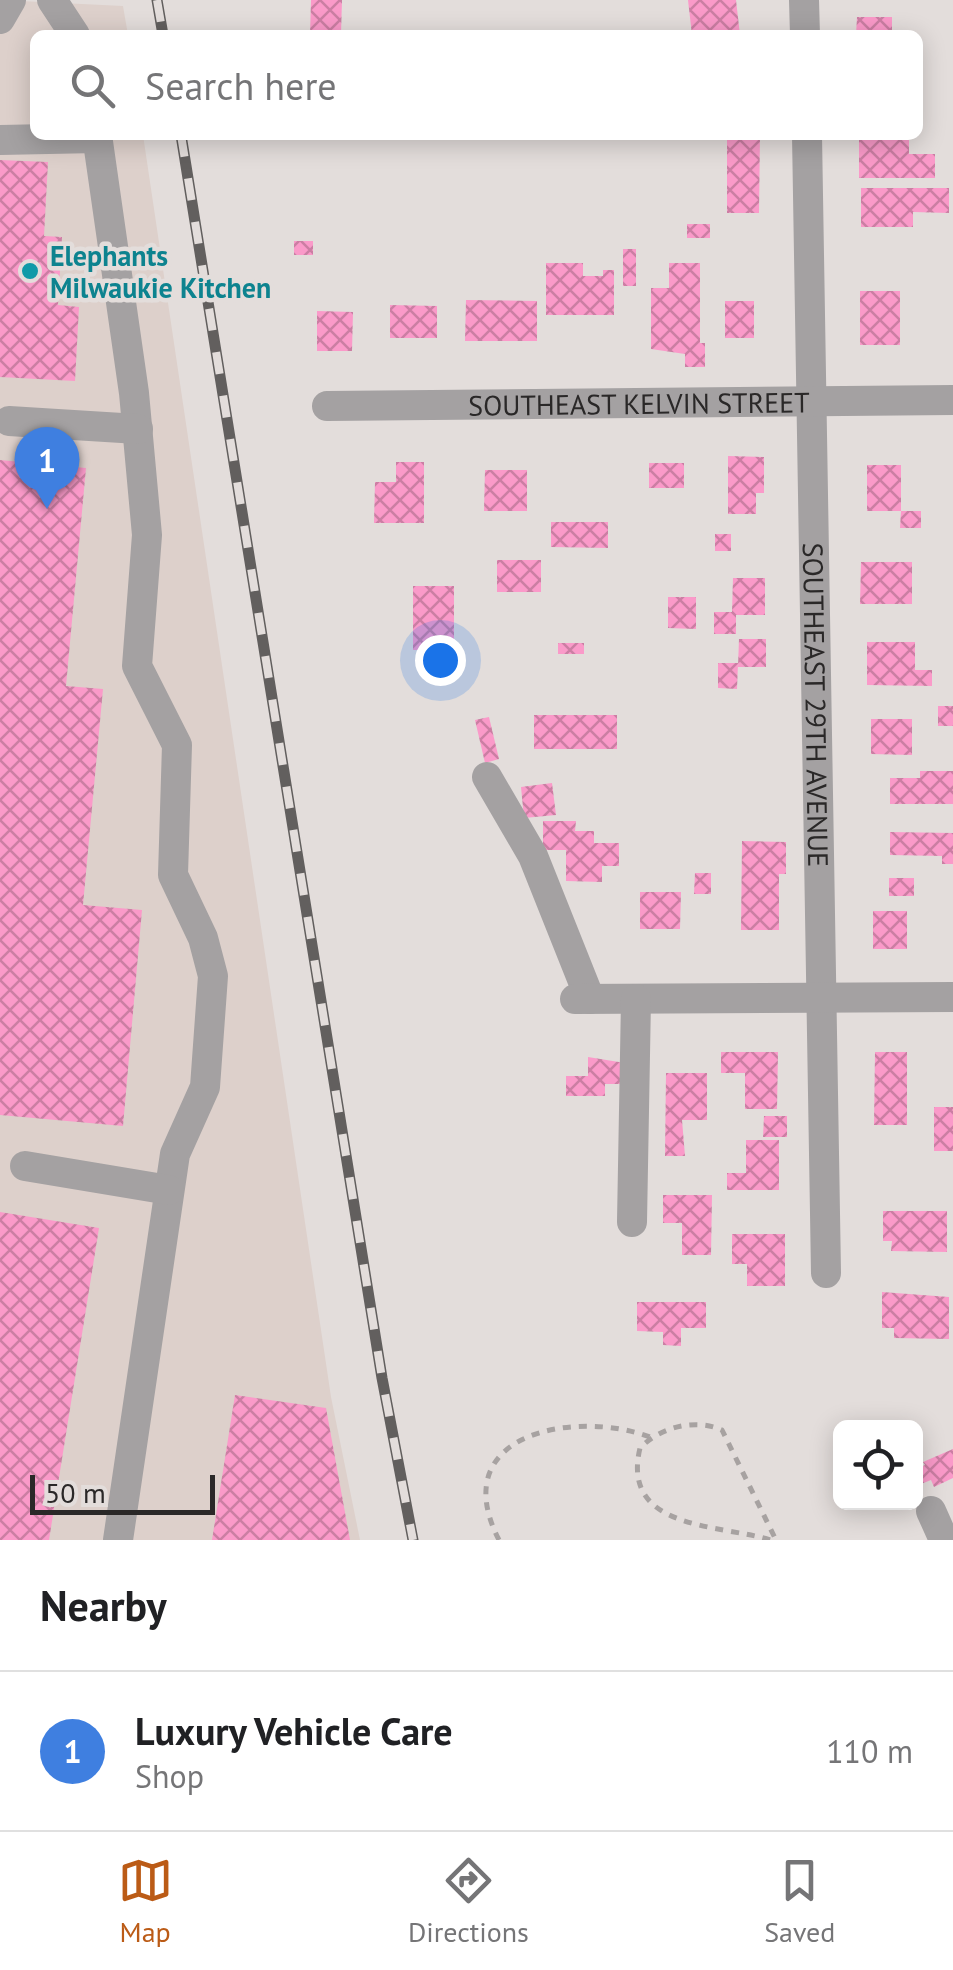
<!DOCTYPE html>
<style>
:root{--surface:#fff;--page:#f2f2f2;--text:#202124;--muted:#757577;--line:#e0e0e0;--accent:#bb5b16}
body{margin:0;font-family:"PT Sans",sans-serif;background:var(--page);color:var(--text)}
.controls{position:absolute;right:30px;bottom:30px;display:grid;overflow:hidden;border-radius:15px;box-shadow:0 5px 25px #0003}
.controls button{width:90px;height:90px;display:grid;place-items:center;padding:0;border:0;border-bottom:2px solid var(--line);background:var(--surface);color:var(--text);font:50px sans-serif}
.scale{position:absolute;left:30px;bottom:25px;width:185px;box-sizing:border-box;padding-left:10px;border:5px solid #2a2828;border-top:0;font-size:28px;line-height:35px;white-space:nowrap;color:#2a2828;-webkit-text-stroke:8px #e3dddb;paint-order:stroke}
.you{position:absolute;left:440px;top:660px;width:35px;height:35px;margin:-25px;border:8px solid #fff;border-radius:50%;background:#1a73e8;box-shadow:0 0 0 15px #1a73e833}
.badge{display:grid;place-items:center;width:65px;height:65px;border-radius:50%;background:var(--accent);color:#fff;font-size:32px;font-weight:700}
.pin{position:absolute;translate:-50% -82px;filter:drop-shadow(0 2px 5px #0008)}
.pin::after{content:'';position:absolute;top:52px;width:35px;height:30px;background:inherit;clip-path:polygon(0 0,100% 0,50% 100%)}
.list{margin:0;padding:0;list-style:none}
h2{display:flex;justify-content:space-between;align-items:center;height:130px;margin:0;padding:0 40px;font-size:42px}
h2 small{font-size:32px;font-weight:400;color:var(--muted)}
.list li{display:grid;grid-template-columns:65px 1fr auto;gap:30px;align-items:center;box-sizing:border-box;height:160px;padding:0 40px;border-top:2px solid var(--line)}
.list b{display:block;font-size:38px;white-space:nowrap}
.list p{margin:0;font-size:32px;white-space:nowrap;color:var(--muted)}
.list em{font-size:32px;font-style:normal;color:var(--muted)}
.icon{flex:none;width:55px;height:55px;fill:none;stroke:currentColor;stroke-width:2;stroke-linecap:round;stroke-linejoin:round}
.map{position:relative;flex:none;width:953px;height:1540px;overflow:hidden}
.search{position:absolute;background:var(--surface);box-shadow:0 5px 25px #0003;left:30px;right:30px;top:30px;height:110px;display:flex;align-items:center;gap:25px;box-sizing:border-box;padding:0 35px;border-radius:15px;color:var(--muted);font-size:38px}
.sheet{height:290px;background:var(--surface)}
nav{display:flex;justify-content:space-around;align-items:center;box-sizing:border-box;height:140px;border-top:2px solid var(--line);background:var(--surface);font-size:28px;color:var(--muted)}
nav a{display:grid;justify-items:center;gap:5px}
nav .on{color:var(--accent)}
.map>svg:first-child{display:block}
.built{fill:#ddd0cb}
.building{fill:url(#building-cross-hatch)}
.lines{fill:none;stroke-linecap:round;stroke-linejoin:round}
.path{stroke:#a7a2a1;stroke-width:5;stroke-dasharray:8 8;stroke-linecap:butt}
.minor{stroke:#a4a1a2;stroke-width:30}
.rail-casing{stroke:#625f5e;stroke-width:11}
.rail{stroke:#e3dddb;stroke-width:8;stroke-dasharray:22;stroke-linecap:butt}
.culture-dot{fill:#0f9aa8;stroke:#e3dddb;stroke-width:4}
.labels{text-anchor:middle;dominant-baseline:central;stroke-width:9;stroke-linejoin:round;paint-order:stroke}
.culture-label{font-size:28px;font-weight:bold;fill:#0d838f;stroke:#e3dddb;text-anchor:start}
.street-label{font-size:28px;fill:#2a2828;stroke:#e3dddb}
</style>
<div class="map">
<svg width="953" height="1540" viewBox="0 0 953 1540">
<defs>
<pattern id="building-cross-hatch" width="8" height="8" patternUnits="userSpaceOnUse" patternTransform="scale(2.5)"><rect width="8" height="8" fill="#fa9ac9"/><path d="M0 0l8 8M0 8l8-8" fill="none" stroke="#cb7ea3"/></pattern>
</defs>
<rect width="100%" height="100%" fill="#e3dddb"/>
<path class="built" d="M0 0 123 6 128 35H35V135H143L331 1397 360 1540H0Z"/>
<g class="building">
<path d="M311 0H342L341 34H310Z"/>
<path d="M688 0H736L740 35H692Z"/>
<path d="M857 17H892V35H856Z"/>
<path d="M727 135H760L759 213H727Z"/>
<path d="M859 139 909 140V154H935V178H859Z"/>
<path d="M0 160 48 162 44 236 62 237 58 305 79 307 75 381 0 377Z"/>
<path d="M861 188H949V213L913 212V227H861Z"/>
<rect x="687" y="224" width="23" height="14"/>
<rect x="294" y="241" width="19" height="14"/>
<rect x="623" y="249" width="13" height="37"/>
<path d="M546 263H583V276H603V270H614V315H546Z"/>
<path d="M669 263H700V343H705V367H685V354L651 349V288H669Z"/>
<rect x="860" y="291" width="40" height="54"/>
<path d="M466 300 537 301V341H465Z"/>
<rect x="725" y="301" width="29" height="37"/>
<path d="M390 305 437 306V338H390Z"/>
<path d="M317 311 353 312 352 351H317Z"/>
<path d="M728 456 764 457V493H756V514H728Z"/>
<path d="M0 460 86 468 66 686 103 689 83 905 142 910 123 1126 0 1115Z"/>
<path d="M396 462H424V523H374L375 482H396Z"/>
<rect x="649" y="463" width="35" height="25"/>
<rect x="867" y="465" width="34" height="46"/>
<path d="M485 470H527V511H484Z"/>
<path d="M901 511H921V528H900Z"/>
<path d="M551 522H608V548L551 547Z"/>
<rect x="715" y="534" width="16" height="17"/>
<rect x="497" y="560" width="44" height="32"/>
<path d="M861 562H912V604H860Z"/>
<path d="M733 578H765V615H736V634H714V612H732Z"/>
<rect x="413" y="586" width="41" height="64"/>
<path d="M668 597H696V629L668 628Z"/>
<path d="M739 639H766V667H738Z"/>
<path d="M867 642H915V670H932V686L867 685Z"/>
<rect x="558" y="643" width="26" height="11"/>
<path d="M718 663H738L737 689 718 688Z"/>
<rect x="938" y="706" width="15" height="20"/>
<rect x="534" y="715" width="83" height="34"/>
<path d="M489 717 499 759 485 763 475 720Z"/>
<path d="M871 719H912V755L871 754Z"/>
<path d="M920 771H953V804H890V778H920Z"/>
<path d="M552 783 556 815 524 818 521 787Z"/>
<path d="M543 821H576L575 831H594V843H619V866H602V882L566 881V850H543Z"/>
<path d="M890 832 953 833V864H942V856L890 855Z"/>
<path d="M742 841 786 842V874H779V930H741Z"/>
<path d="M695 873H711V894H694Z"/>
<rect x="889" y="878" width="25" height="18"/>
<path d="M640 892H681L680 929H640Z"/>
<rect x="873" y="911" width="34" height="38"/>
<path d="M721 1052H778L777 1109H745V1073H721Z"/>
<path d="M875 1052H907V1125H874Z"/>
<path d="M588 1057 625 1063V1084H605V1096H566V1076H588Z"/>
<path d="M666 1073H707V1120H682L685 1156H665Z"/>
<rect x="934" y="1107" width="19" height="44"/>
<path d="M764 1116H787V1137H763Z"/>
<path d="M746 1140H779V1190H727V1173H746Z"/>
<path d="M663 1195H712L711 1255H682V1223H663Z"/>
<path d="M883 1211H947V1252L891 1251 892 1241H883Z"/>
<path d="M0 1212 99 1228 49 1540H0Z"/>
<path d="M732 1234H785V1286H747V1264H732Z"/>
<path d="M882 1292 949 1297V1339L894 1338V1328H882Z"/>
<path d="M637 1302H706V1328H681V1346L663 1345V1332L637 1331Z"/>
<path d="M235 1395 326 1408 350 1540H212Z"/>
<path d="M953 1449V1478L934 1487 931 1480 916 1486V1469L925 1465 923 1462Z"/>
</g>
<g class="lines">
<g class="path">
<path d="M499 1540C444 1433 575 1409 650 1437"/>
<path d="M770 1540C721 1524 620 1531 640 1448 660 1427 696 1418 722 1430L776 1540"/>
</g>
<g class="minor">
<path d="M52 0 75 35"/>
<path d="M804 0 805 35"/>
<path d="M0 19 11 0"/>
<path d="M97 135 134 393 147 535 137 666 177 745 173 875 203 938 213 976 205 1087 175 1154 118 1540"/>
<path id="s1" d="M807 135 826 1273"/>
<path d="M0 140 97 138"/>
<path id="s2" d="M327 406 953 400"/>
<path d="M9 421 138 429"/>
<path d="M487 777 533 856 590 999"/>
<path d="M575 999 953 997"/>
<path d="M25 1166 169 1190"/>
<path d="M632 1222 636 999"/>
<path d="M931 1511 944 1540"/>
</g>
<defs>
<g id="rail">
<path d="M157 0 163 35"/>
<path d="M181 135 382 1378 413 1540"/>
</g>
</defs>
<use href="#rail" class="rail-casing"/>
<use href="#rail" class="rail"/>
</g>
<circle class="culture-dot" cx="30" cy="271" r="10"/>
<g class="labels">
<g class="culture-label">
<text x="50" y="255">Elephants<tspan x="50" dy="32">Milwaukie Kitchen</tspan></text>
</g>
<g class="street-label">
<text stroke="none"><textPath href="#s2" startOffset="312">SOUTHEAST KELVIN STREET</textPath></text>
<text stroke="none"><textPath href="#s1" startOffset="570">SOUTHEAST 29TH AVENUE</textPath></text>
</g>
</g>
</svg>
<div class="controls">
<button><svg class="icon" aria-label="locate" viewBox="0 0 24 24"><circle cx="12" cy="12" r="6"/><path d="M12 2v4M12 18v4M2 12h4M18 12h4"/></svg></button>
</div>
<div class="scale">50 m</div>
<div class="you"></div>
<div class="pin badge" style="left:47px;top:509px;background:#3f7fe0">1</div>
<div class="search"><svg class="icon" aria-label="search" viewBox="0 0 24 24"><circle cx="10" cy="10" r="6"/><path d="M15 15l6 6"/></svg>Search here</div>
</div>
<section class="sheet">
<h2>Nearby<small></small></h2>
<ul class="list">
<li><span class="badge" style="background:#3f7fe0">1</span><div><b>Luxury Vehicle Care</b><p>Shop</p></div><em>110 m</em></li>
</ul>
</section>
<nav>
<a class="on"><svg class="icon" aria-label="map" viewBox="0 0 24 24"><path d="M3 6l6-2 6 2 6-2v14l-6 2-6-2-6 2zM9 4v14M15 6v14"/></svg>Map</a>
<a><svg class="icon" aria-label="directions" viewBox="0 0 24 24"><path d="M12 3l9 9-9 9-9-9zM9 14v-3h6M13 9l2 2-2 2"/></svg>Directions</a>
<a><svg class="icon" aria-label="saved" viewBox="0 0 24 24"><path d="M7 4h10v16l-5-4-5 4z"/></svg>Saved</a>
</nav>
